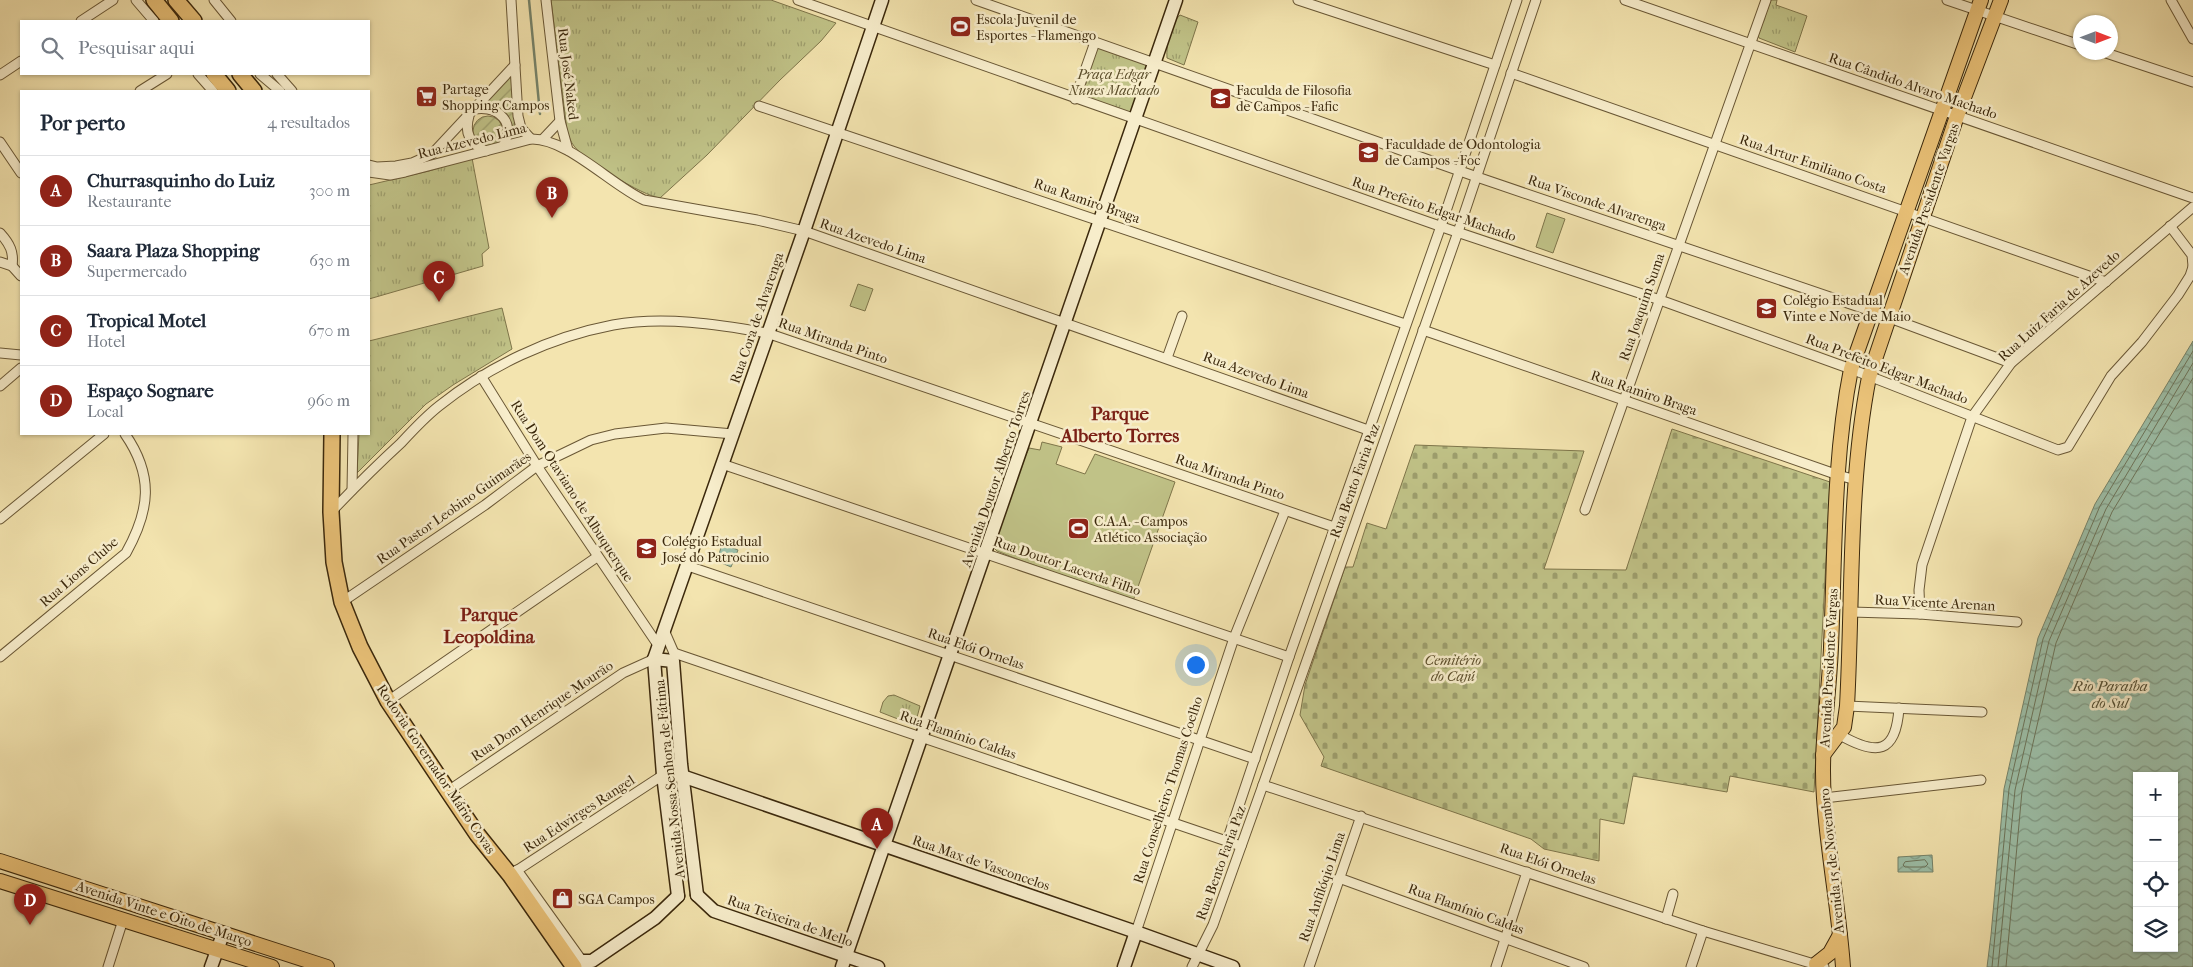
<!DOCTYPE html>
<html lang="pt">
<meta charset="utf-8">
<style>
:root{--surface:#fff;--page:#f2f2f3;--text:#1f2937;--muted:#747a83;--line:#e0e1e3;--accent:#8f2418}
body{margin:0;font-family:"IM FELL French Canon",serif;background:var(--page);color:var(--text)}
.controls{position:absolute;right:15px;bottom:15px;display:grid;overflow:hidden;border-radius:0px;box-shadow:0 1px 4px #0004}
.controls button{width:45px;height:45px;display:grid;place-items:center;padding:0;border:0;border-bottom:1px solid var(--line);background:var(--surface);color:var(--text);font:25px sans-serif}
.compass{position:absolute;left:2073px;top:15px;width:45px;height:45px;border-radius:50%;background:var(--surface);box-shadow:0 1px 4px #0004;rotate:90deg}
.you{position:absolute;left:1195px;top:664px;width:18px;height:18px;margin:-12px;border:4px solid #fff;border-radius:50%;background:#1a73e8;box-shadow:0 0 0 8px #1a73e833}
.badge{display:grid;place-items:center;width:32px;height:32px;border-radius:50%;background:var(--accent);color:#fff;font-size:16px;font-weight:700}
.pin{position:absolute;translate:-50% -41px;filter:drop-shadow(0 1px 2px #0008)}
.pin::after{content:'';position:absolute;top:26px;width:18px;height:15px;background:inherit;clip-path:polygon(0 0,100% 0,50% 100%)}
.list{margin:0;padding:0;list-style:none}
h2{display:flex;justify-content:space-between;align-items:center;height:65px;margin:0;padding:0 20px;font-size:21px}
h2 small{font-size:16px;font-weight:400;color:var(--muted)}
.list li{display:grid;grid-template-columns:32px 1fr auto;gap:15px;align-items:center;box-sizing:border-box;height:70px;padding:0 20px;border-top:1px solid var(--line)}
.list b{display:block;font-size:19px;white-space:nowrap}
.list p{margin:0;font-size:16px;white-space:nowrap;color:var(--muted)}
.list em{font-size:16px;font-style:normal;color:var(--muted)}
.icon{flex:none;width:28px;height:28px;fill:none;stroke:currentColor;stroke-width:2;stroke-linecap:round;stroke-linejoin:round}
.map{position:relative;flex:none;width:2193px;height:967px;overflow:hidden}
.search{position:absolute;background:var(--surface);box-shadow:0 1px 4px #0004;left:20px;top:20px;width:350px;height:55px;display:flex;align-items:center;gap:12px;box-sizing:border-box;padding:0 18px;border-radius:0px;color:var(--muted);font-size:19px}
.panel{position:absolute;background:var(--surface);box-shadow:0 1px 4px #0004;left:20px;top:90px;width:350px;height:345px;border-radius:0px}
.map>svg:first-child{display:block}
.grass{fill:url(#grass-tufts);stroke:#7e754a}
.cemetery{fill:url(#cemetery-stones);stroke:#7e754a}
.garden{fill:url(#garden-furrows);stroke:#7e754a}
.pitch{fill:#c0c287;stroke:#7e754a}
.water{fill:url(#water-waves);stroke:#75836a;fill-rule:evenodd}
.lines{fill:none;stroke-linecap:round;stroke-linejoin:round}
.shore{stroke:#6c745a;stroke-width:1}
.stream{stroke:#75836a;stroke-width:2.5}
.street-casing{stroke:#695735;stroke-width:11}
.secondary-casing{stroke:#3b280c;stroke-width:15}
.primary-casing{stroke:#3b280c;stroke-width:16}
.highway-casing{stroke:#3b280c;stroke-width:18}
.street{stroke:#f7edcb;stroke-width:9}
.secondary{stroke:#f7edcb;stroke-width:12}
.primary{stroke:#eac278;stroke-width:14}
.highway{stroke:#eac278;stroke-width:15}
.labels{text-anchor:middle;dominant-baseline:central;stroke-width:5;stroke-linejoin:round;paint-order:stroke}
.poi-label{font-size:14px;fill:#3b280c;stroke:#f7edcb;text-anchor:start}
.street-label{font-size:14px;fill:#3b280c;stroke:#f7edcb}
.park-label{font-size:14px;font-style:italic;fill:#5c4e2b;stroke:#f7edcb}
.water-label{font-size:15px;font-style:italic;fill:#534e33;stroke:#f7edcb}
.district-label{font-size:19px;font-weight:bold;fill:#7a1f14;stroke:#f7edcb}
</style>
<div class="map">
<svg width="2193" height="967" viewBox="0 0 2193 967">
<defs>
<pattern id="grass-tufts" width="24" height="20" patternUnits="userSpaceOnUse" patternTransform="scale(1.25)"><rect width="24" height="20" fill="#c0c287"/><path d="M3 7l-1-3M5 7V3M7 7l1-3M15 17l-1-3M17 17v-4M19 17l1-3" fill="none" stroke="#9d9e6d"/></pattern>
<pattern id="cemetery-stones" width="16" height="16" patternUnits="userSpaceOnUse" patternTransform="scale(1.25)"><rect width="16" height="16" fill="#c0c287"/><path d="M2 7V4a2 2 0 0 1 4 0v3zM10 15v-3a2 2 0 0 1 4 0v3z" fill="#9d9e6d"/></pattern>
<pattern id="garden-furrows" width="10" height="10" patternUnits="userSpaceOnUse" patternTransform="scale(1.25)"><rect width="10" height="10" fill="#c0c287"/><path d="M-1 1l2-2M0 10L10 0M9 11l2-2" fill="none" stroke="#9d9e6d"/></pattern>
<pattern id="water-waves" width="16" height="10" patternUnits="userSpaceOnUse" patternTransform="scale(1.25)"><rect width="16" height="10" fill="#9cbfa8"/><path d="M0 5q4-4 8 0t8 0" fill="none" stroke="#809b87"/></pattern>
</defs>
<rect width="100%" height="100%" fill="#f3e4af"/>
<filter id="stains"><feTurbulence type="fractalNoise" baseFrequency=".004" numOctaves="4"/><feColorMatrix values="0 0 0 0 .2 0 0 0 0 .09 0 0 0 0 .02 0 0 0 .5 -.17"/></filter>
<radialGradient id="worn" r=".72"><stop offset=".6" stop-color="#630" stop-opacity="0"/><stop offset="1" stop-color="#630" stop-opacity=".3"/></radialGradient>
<g class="grass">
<path d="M551 0H771L836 23 821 41 780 80 707 155 660 198C643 196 584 160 574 146 570 141 569 136 567 131Z"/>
<path d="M1771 0H1777L1776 5 1807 16 1795 52 1759 38 1758 35Z"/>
<path d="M1180 15 1198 22 1184 65 1167 58C1166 45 1170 24 1180 15Z"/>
<path d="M1096 47 1151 66 1134 116 1078 97Z"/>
<path d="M472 158 489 248 482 254 483 266 369 299V185L429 171Z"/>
<path d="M502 308 512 349 453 385 426 404 357 473 359 434H369V341Z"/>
<path d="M894 695 920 706 916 721 908 723 880 712 883 702 888 696Z"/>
</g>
<path class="cemetery" d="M1672 429 1830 482 1814 792 1730 776 1727 792 1633 776 1624 824 1600 819 1599 861 1544 849 1531 839 1321 766 1324 757 1300 715 1305 685 1345 567H1353L1367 523 1386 529 1415 445 1584 451 1544 569 1626 570Z"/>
<g class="garden">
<path d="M511 74 515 126 523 138 510 141C516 117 504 110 484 104Z"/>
<circle cx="488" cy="131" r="15"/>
</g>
<g class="pitch">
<path d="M1547 213 1565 219 1553 253 1536 247Z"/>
<path d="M858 284 873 289 865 311 850 306Z"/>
<path d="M1042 442 1062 447 1056 464 1085 474 1095 454 1175 482 1133 601 1017 559 997 551 993 547C1004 514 1014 480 1029 448L1040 450Z"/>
</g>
<g class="water">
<path d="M2193 341V967H1987L1991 935 2004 789 2038 638 2095 504ZM2137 776H2174V948H2137Z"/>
<path d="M722 544 738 550 731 567 717 561Z"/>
<path d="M1932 855 1933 872H1898V857Z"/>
</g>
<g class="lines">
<g class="shore">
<path d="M1925 860 1928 864 1925 867H1905L1903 865 1905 862Z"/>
<path d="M1992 967 2009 789 2043 639 2100 506 2193 351"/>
<path d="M1998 967 2015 790 2049 641 2106 509 2193 363"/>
<path d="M2006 967 2022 791 2056 643 2112 512 2193 378"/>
</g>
<path class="stream" d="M529 0 540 114"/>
<defs>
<g id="street">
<path d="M136 0 154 21"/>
<path d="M214 0 231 21"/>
<path d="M511 0 518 116 521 128 531 139"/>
<path d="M546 0 560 121 568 150"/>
<path d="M798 0 1448 229 1660 300 1851 369 2058 450 2068 447 2111 376 2142 342 2178 295 2190 276 2193 267"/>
<path d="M976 0 1477 177 1871 311 2011 363"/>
<path d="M1298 0 1495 65"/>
<path d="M1625 0 2193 198"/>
<path d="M1947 0 2080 45"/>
<path d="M2171 0 2193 39"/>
<path d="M81 21 113 0"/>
<path d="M2103 52 2193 82"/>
<path d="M1511 73 2106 282"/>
<path d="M198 74 213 91"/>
<path d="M260 74 280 91"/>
<path d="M277 74 292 91"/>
<path d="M0 75 21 61"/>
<path d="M140 91 167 74"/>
<path d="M1075 99 1095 42"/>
<path d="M759 106 1405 324"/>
<path d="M475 109C500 106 516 123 503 146"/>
<path d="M469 116C464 133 470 144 486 151"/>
<path d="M543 139 560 121"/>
<path d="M0 142 21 173"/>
<path d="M369 165 377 167 396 166 412 163 432 154 515 65"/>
<path d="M369 172 390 175 405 172 531 139C567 138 611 185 644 200L757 220 804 231 1368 430"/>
<path d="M2170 226 2192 255 2193 266"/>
<path d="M0 233C10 244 14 252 12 266"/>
<path d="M0 262 12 266 21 276"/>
<path d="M1423 330 1838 475 1856 480"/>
<path d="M0 353 21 355"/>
<path d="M1167 358 1182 316"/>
<path d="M481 376 537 466 658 645"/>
<path d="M0 386 21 368"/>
<path d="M722 464 1289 657"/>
<path d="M352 490 353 434"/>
<path d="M1585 510 1766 0"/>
<path d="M331 512C354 488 377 465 401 443 413 430 425 417 439 406 489 366 550 337 613 325 663 316 717 324 767 333L1334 527"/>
<path d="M0 519 104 434"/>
<path d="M688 566 1255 759"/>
<path d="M342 602 485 505 537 466 591 440 615 434 666 428 733 434"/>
<path d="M1851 612 1920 614 2017 622"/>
<path d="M1920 614 1919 590 1922 565 1972 417 2011 363 2193 207"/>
<path d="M664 630 674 653"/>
<path d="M674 653 1241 846"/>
<path d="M0 657 126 553C150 510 154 476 125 434"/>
<path d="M388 701 597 557"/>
<path d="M1847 706 1982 712"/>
<path d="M1840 735C1877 756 1896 754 1899 708"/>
<path d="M1263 785 1703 931 1824 967"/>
<path d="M448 791 623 673 654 659"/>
<path d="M1824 798 1981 780"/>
<path d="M1227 841 1289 657 1441 226 1517 0"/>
<path d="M517 870 583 962"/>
<path d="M510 875 663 775"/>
<path d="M1339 878 1584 967"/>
<path d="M1666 919 1673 894"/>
<path d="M1136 932 1234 638 1285 511"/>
<path d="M108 967 123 920"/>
<path d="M1192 967 1213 925 1263 785 1458 232 1536 0"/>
<path d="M1309 967 1361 816"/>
<path d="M1496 967 1527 872"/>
<path d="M1691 967 1703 931"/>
</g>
<g id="secondary">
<path d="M654 659 673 661 681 764 697 895"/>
<path d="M663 766 682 776 1136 932 1233 967"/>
<path d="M697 895 714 911 878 967"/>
<path d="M678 896 663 775 654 659 804 231 882 0"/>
<path d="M569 961H592L655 918 678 896"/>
<path d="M211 967 223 934"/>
<path d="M842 967 1176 0"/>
<path d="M1124 967 1136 932"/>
</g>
<g id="primary">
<path d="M1823 755 1844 727 1847 706C1853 597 1848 484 1869 377L1957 116 2001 0"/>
<path d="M0 861 327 967"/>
<path d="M0 881 272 967"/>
<path d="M1816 964 1830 953 1840 935"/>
<path d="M1843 967C1839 910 1828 855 1824 798 1820 748 1829 698 1831 647 1835 555 1833 460 1851 369L1981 0"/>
</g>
<g id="highway">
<path d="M154 0 171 21"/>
<path d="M176 0 194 21"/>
<path d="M214 74 228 91"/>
<path d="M240 74 254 91"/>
<path d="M332 434 331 512 334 562 342 602 360 647 388 701 448 791 477 834 510 875 574 967"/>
</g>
</defs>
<use href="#street" class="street-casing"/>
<use href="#secondary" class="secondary-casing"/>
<use href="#primary" class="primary-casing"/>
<use href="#highway" class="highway-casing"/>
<use href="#street" class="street"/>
<use href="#secondary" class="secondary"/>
<use href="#primary" class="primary"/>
<use href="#highway" class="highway"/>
</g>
<defs>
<symbol id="stadium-square" viewBox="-11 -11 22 22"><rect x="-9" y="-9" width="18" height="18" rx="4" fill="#8f2418" stroke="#f7edcb"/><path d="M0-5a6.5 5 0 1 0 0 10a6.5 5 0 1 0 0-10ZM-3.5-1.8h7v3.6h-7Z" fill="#fff"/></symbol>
<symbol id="supermarket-square" viewBox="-11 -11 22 22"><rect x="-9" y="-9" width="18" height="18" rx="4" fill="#8f2418" stroke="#f7edcb"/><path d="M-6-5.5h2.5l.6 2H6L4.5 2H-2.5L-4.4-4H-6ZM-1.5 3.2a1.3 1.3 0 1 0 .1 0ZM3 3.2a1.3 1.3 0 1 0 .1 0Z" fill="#fff"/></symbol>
<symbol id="university-square" viewBox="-11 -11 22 22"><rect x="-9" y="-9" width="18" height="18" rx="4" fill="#8f2418" stroke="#f7edcb"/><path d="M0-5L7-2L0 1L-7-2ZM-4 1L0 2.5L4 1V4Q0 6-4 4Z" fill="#fff"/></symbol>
<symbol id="school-square" viewBox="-11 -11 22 22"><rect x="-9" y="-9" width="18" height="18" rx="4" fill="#8f2418" stroke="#f7edcb"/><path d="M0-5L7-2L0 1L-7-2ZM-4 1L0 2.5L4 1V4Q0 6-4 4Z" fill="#fff"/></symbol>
<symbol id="shop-square" viewBox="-11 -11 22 22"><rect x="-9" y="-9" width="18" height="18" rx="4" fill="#8f2418" stroke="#f7edcb"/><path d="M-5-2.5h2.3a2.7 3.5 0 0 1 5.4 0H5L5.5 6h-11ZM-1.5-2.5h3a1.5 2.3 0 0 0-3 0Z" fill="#fff"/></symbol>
</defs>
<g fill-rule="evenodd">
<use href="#stadium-square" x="948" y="14" width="25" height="25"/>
<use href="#supermarket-square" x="414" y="84" width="25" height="25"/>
<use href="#university-square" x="1208" y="86" width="25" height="25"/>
<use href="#university-square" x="1356" y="140" width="25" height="25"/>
<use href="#school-square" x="1754" y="296" width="25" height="25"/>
<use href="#stadium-square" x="1066" y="516" width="25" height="25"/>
<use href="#school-square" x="634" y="536" width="25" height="25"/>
<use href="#shop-square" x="550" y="886" width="25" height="25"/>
</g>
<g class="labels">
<g class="poi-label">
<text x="976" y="19">Escola Juvenil de<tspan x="976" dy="16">Esportes - Flamengo</tspan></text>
<text x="442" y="89">Partage<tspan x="442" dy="16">Shopping Campos</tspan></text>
<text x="1236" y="90">Faculda de Filosofia<tspan x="1236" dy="16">de Campos - Fafic</tspan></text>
<text x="1385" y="144">Faculdade de Odontologia<tspan x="1385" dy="16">de Campos - Foc</tspan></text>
<text x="1783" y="300">Colégio Estadual<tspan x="1783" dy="16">Vinte e Nove de Maio</tspan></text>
<text x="1094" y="521">C.A.A. - Campos<tspan x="1094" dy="16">Atlético Associação</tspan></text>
<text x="662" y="541">Colégio Estadual<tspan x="662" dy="16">José do Patrocinio</tspan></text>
<text x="578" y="899">SGA Campos</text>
</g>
<g class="street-label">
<text transform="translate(568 74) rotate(83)">Rua José Naked</text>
<text transform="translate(1913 86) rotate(19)">Rua Cândido Alvaro Machado</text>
<text transform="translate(472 141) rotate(-14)">Rua Azevedo Lima</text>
<text transform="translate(1813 164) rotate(19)">Rua Artur Emiliano Costa</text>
<text transform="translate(1929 199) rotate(-71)">Avenida Presidente Vargas</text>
<text transform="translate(1087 201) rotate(19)">Rua Ramiro Braga</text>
<text transform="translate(1597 203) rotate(19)">Rua Visconde Alvarenga</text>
<text transform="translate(1434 209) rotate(19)">Rua Prefeito Edgar Machado</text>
<text transform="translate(873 241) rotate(19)">Rua Azevedo Lima</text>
<text transform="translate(2059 306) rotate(-42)">Rua Luiz Faria de Azevedo</text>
<text transform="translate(1642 307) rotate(-71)">Rua Joaquim Suma</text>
<text transform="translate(757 318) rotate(-71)">Rua Cora de Alvarenga</text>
<text transform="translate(833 341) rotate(19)">Rua Miranda Pinto</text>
<text transform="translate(1887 369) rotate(21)">Rua Prefeito Edgar Machado</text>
<text transform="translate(1256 375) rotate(20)">Rua Azevedo Lima</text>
<text transform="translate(1644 393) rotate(19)">Rua Ramiro Braga</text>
<text transform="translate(1230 477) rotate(19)">Rua Miranda Pinto</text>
<text transform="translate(996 479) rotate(-71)">Avenida Doutor Alberto Torres</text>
<text transform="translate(1355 481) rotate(-70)">Rua Bento Faria Paz</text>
<text transform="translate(572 491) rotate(57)">Rua Dom Otaviano de Albuquerque</text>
<text transform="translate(454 508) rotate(-35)">Rua Pastor Leobino Guimarães</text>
<text transform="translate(1067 566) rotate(19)">Rua Doutor Lacerda Filho</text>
<text transform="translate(79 572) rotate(-41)">Rua Lions Clube</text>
<text transform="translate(1935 603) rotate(3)">Rua Vicente Arenan</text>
<text transform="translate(976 649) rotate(19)">Rua Elói Ornelas</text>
<text transform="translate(1829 668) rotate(-87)">Avenida Presidente Vargas</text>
<text transform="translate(542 711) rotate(-34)">Rua Dom Henrique Mourão</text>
<text transform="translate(958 735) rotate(19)">Rua Flamínio Caldas</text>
<text transform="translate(436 769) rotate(56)">Rodovia Governador Mário Covas</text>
<text transform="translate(670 779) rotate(-96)">Avenida Nossa Senhora de Fátima</text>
<text transform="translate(1168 790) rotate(-72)">Rua Conselheiro Thomas Coelho</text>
<text transform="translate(579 814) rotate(-33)">Rua Edwirges Rangel</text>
<text transform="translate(1832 861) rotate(-96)">Avenida 15 de Novembro</text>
<text transform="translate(981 863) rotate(19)">Rua Max de Vasconcelos</text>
<text transform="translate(1221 863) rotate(-70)">Rua Bento Faria Paz</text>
<text transform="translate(1548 864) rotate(19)">Rua Elói Ornelas</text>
<text transform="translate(1322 887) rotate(-71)">Rua Anfilóqio Lima</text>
<text transform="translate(1466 909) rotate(20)">Rua Flamínio Caldas</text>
<text transform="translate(164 914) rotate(18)">Avenida Vinte e Oito de Março</text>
<text transform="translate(790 921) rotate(19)">Rua Teixeira de Mello</text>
</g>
<g class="park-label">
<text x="1114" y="74">Praça Edgar<tspan x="1114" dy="16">Nunes Machado</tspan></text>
<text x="1453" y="660">Cemitério<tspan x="1453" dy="16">do Cajú</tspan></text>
</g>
<g class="water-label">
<text x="2110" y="686">Rio Paraíba<tspan x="2110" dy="17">do Sul</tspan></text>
</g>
<g class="district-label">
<text x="1120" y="414">Parque<tspan x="1120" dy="22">Alberto Torres</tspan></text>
<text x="489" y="615">Parque<tspan x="489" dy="22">Leopoldina</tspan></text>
</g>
</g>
<rect width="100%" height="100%" filter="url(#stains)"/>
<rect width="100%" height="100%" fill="url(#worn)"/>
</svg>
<div class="controls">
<button>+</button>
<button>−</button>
<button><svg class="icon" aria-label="locate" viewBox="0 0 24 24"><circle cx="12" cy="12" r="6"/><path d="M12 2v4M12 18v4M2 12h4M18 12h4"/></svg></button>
<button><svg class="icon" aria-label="layers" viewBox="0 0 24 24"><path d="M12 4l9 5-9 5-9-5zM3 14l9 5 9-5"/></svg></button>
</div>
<svg class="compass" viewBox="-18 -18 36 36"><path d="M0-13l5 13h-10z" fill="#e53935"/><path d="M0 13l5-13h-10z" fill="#747a83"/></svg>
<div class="you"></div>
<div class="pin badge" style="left:877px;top:849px">A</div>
<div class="pin badge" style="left:552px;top:218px">B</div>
<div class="pin badge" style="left:439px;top:302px">C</div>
<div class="pin badge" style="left:30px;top:925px">D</div>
<div class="search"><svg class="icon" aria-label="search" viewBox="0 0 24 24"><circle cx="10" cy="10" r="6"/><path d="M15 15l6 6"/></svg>Pesquisar aqui</div>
<section class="panel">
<h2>Por perto<small>4 resultados</small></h2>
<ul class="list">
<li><span class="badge">A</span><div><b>Churrasquinho do Luiz</b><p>Restaurante</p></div><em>300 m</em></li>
<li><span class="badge">B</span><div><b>Saara Plaza Shopping</b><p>Supermercado</p></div><em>630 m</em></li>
<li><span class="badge">C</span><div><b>Tropical Motel</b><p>Hotel</p></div><em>670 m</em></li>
<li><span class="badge">D</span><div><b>Espaço Sognare</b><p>Local</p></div><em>960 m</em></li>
</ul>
</section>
</div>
